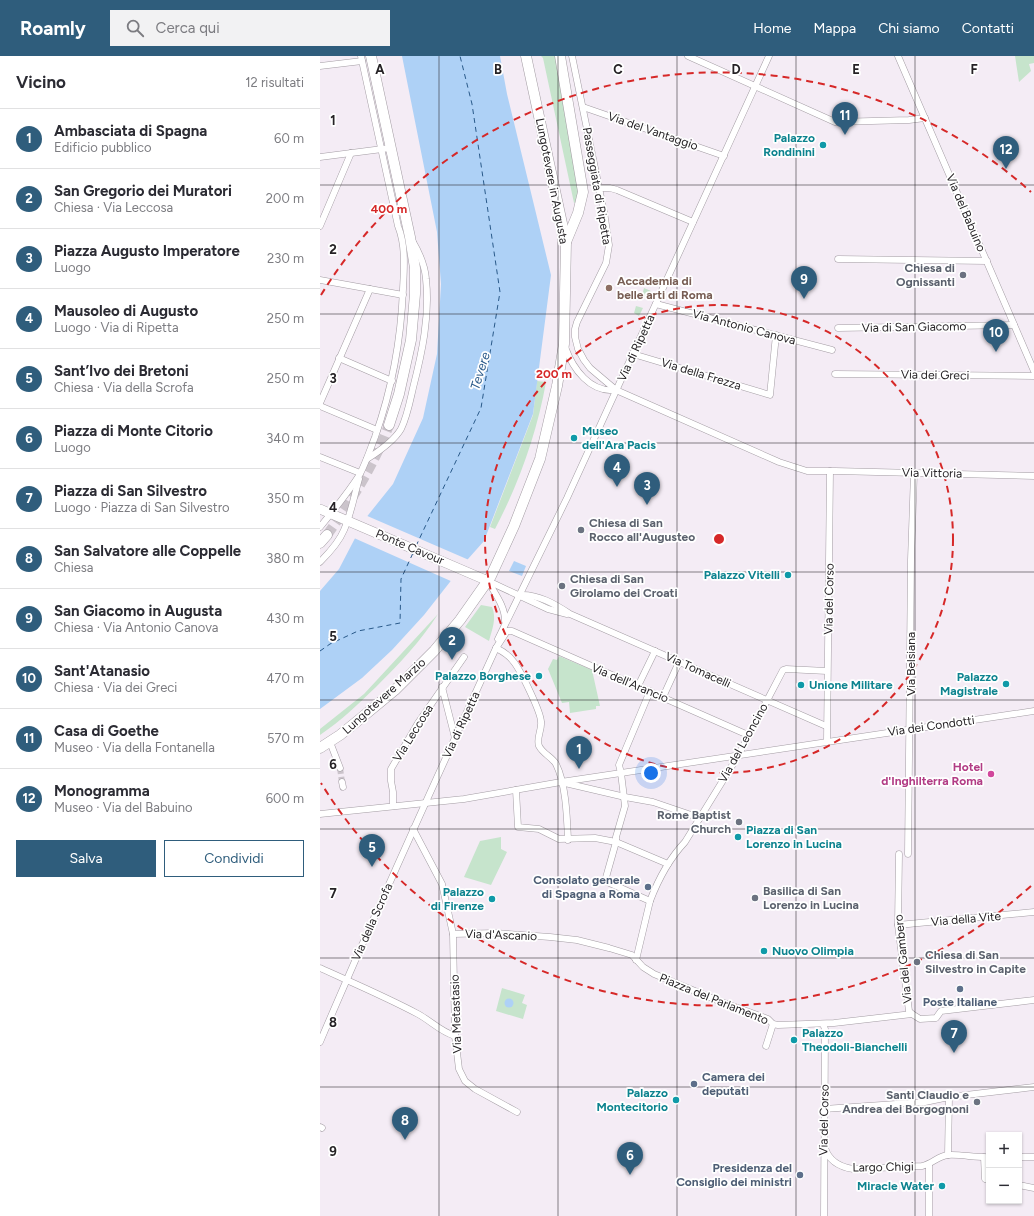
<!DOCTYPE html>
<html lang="it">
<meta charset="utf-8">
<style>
:root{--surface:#fff;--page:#f2f2f3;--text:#2b2b33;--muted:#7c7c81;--line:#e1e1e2;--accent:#2f5d7c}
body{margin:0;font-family:Figtree,sans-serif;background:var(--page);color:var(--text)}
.controls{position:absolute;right:12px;bottom:12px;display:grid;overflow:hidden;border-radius:0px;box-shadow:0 1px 3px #0004}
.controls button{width:36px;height:36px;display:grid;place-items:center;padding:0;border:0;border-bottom:1px solid var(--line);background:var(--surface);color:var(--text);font:20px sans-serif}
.you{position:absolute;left:331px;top:717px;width:14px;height:14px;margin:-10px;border:3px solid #fff;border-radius:50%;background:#1a73e8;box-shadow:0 0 0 6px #1a73e833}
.badge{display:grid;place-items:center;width:26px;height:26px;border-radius:50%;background:var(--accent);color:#fff;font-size:13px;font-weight:700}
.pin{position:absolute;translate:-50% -33px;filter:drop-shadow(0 1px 2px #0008)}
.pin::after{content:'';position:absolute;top:21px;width:14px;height:12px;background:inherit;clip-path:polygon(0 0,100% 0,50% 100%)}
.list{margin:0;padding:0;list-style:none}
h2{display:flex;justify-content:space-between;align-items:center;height:52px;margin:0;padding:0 16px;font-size:17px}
h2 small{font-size:13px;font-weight:400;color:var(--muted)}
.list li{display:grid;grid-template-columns:26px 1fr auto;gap:12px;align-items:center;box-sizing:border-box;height:60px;padding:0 16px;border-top:1px solid var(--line)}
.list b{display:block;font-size:15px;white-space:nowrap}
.list p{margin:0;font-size:13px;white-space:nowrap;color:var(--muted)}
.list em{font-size:13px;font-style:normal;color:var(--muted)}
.actions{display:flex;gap:8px;padding:12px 16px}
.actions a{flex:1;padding:9px 0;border:1px solid var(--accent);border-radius:0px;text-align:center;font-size:14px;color:var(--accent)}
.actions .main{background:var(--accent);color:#fff}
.icon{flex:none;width:22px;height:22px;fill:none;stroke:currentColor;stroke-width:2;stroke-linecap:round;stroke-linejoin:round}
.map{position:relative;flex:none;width:714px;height:1160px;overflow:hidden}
header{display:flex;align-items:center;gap:24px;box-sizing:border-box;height:56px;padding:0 20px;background:var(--accent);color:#fff}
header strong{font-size:19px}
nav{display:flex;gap:22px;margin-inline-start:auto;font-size:14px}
.search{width:280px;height:36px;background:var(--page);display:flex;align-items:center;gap:10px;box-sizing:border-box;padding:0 14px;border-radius:0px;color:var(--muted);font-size:15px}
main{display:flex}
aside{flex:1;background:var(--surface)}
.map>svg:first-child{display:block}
.green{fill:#c6e4cc}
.water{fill:#aed1f6}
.pier{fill:#f4ecf5}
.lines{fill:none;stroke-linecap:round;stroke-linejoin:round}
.ferry{stroke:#295989;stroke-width:1;stroke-dasharray:5 4;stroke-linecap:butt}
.street-tunnel{stroke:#cbc4cb;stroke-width:6;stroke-dasharray:6 3;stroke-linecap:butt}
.primary-tunnel{stroke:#cbc4cb;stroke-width:10;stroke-dasharray:10 5;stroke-linecap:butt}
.street-casing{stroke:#a39ca3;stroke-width:7}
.secondary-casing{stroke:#a39ca3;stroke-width:10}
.primary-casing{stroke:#a39ca3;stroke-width:11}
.street{stroke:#fff;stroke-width:6}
.secondary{stroke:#fff;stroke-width:9}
.primary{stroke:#fff;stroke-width:10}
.grid{fill:none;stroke:#252225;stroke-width:1;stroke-opacity:0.55}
.ring{fill:none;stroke:#d62828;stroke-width:2;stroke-dasharray:7 5}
.culture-dot{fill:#0f9aa8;stroke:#fff;stroke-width:1.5}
.worship-dot{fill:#6b7280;stroke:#fff;stroke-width:1.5}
.education-dot{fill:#8d6e63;stroke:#fff;stroke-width:1.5}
.hotel-dot{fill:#d1479c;stroke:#fff;stroke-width:1.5}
.service-dot{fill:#5c6f8a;stroke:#fff;stroke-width:1.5}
.labels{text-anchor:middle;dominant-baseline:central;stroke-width:3.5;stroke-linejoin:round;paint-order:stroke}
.street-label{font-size:12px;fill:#252225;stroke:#fff}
.culture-label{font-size:12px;font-weight:bold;fill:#0d838f;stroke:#fff;text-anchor:end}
.worship-label{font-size:12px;font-weight:bold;fill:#5b616d;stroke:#fff;text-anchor:start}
.education-label{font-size:12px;font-weight:bold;fill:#785e54;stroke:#fff;text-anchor:start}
.hotel-label{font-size:12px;font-weight:bold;fill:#b23c85;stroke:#fff;text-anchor:end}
.service-label{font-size:12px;font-weight:bold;fill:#4e5e75;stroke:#fff;text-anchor:end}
.water-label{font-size:13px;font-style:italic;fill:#295989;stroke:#fff}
.grid-label{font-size:13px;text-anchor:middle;font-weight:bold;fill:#252225;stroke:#fff;stroke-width:3.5;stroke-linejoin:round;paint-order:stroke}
.centre{fill:#d62828;stroke:#fff;stroke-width:2}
.ring-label{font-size:12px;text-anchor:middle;font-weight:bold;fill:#d62828;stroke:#fff;stroke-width:3.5;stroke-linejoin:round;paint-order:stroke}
</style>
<header>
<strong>Roamly</strong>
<div class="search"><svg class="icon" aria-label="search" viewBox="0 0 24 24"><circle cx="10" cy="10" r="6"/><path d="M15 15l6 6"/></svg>Cerca qui</div>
<nav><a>Home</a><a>Mappa</a><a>Chi siamo</a><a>Contatti</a></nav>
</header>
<main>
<aside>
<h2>Vicino<small>12 risultati</small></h2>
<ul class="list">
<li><span class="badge">1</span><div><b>Ambasciata di Spagna</b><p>Edificio pubblico</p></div><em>60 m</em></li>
<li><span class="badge">2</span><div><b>San Gregorio dei Muratori</b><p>Chiesa · Via Leccosa</p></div><em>200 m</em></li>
<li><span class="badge">3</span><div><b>Piazza Augusto Imperatore</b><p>Luogo</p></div><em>230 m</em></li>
<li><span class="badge">4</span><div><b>Mausoleo di Augusto</b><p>Luogo · Via di Ripetta</p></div><em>250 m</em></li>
<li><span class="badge">5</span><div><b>Sant’Ivo dei Bretoni</b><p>Chiesa · Via della Scrofa</p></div><em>250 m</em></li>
<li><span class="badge">6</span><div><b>Piazza di Monte Citorio</b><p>Luogo</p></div><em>340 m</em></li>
<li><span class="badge">7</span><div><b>Piazza di San Silvestro</b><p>Luogo · Piazza di San Silvestro</p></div><em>350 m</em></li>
<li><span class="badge">8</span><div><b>San Salvatore alle Coppelle</b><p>Chiesa</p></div><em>380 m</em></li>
<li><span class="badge">9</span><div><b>San Giacomo in Augusta</b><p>Chiesa · Via Antonio Canova</p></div><em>430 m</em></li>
<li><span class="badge">10</span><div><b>Sant'Atanasio</b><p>Chiesa · Via dei Greci</p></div><em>470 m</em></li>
<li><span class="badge">11</span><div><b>Casa di Goethe</b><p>Museo · Via della Fontanella</p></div><em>570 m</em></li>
<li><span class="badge">12</span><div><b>Monogramma</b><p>Museo · Via del Babuino</p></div><em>600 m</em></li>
</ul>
<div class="actions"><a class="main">Salva</a><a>Condividi</a></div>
</aside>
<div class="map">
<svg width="714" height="1160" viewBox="0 0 714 1160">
<rect width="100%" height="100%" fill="#f4ecf5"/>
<g class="green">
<path d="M221 0H237L260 144 254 147 223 2Z"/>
<path d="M695 0H714V7L709 8 711 15 699 26Z"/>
<path d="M324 232 331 235 327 242 322 240Z"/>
<path d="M316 250 323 252 319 260 314 257Z"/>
<path d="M217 325 226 326C217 377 199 427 175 473L170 471 213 359Z"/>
<path d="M161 549 172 551C177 562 172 574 169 585L145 571Z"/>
<path d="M118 558C101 585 79 608 56 631 38 648 21 665 0 679V673L44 638Z"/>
<path d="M239 600 272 614 280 650H276V653L250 657 249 646 242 647 228 613 233 603 237 604Z"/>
<path d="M181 781V793L187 796 171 829 144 821 160 785Z"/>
<path d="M182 932 205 939 202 947 207 949 203 963 176 955Z"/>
</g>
<g class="water">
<path d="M82 0H180L187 38 231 219 213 358 164 485 148 503 104 559 72 594 42 622 0 653V535L19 513 45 463 73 428 103 362 117 298 121 228 117 176Z"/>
<path d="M194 505 206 510 202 520 189 515Z"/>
<circle cx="189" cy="947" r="4.5"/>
</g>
<path class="pier" d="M45 459 149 504 133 526 34 482Z"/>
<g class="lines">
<g class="ferry">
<path d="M96 490 161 352 180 236 152 48 140 0"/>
<path d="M0 595 10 588 38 575 80 567 81 523 93 497"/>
</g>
<path class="street-tunnel" d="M20 712 22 726"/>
<path class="primary-tunnel" d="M7 479C32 444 54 409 69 369"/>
<defs>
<g id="street">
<path d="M252 0 284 156 289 189 286 207 257 266 255 273V281L258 293 264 304 270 312 296 334 459 406 487 415H515L714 420"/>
<path d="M368 0 515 66 589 64 605 62"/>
<path d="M578 0 714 315"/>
<path d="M0 10 42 5"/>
<path d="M263 51 404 100"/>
<path d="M0 101 70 92"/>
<path d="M279 132H290L297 134 373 166"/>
<path d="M0 170 31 97"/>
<path d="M518 203 667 205"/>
<path d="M0 224 83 239"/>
<path d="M336 248 512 294"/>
<path d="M518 272 694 269"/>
<path d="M245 291C253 313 270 337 296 334"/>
<path d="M313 298 450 339 456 279"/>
<path d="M19 302 72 325"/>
<path d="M515 318 714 320"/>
<path d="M0 347 50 233"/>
<path d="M0 350 57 374"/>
<path d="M0 401 40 417"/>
<path d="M47 403C58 396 74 385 81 373 87 361 90 345 93 332 102 297 110 260 106 223 105 210 100 198 93 186"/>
<path d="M0 471C14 454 28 437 40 418 46 406 50 394 55 381 72 333 81 284 83 233 84 212 86 190 78 170L41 0"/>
<path d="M0 506C9 497 19 486 24 474 31 458 34 440 39 423"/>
<path d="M168 525 228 553 247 558"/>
<path d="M168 525C175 538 185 550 185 565"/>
<path d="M200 539C218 538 235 548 250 558L506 670"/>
<path d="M178 583 247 442 449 0"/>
<path d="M176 592C182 595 189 599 193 605 200 613 221 656 221 666 222 674 216 682 219 690 223 698 232 701 236 708 246 728 247 761 248 784"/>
<path d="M318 630 335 595"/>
<path d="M122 631 135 682"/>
<path d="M330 635 299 709 301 717 305 750 296 781V786L285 825 330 845"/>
<path d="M343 641 359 606"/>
<path d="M507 685 510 415"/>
<path d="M10 686 20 712"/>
<path d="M22 726 23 731"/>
<path d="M245 727 305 741 333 746 380 762"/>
<path d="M196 734 198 771 219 773 239 783 275 782 296 786 348 808"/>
<path d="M73 750V736L71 725V713L98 667 144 601"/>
<path d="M0 758 144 743 241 726 714 655"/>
<path d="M93 773 122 828 133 878 135 980 139 1013 145 1025 155 1033 197 1056"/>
<path d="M579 798 578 869 589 955 592 958"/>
<path d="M588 798 591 504 594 417"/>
<path d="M578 869 714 856"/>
<path d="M133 878 175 877 230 881 257 884 289 892 312 899 323 911 334 918 399 945 448 963 453 968 458 969 514 967 592 958 600 963 616 962 621 955 714 944"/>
<path d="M316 904 330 845C338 824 350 802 365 786L418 700 463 614 466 613 507 615"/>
<path d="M0 912C33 927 66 941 98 958 111 965 121 976 135 980"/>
<path d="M503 968 505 973 504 1160"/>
<path d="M0 986C56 854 116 723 176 592L187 575H192L428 679"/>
<path d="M446 990 453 968"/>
<path d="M504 1053 605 1046 629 1041 714 1031"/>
<path d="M0 1071 2 1072"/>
<path d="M505 1092C509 1105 520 1111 533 1113L602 1110C612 1108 618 1100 628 1099 641 1098 656 1102 669 1101"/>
<path d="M628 1099 629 1041"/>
<path d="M664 1101 665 1123 669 1124"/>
<path d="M699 1101H714"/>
<path d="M699 1129 714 1132"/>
<path d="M609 1160V1108"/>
</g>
<path id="secondary" d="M0 453 168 525"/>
<g id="primary">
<path d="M51 0 90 181 95 212V238L91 284 79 338 69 369"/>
<path d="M240 0 263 136 258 157 246 186"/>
<path d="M0 487 7 479"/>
<path d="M0 692 20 679 35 667 75 634 114 595 140 564 171 520 194 470 220 403 237 330 244 288 246 186 206 0"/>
</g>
</defs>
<use href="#street" class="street-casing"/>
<use href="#secondary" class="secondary-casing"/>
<use href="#primary" class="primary-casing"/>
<use href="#street" class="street"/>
<use href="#secondary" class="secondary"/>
<use href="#primary" class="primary"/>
</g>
<path class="grid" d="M119 0V1160M238 0V1160M357 0V1160M476 0V1160M595 0V1160M0 129H714M0 258H714M0 387H714M0 516H714M0 644H714M0 773H714M0 902H714M0 1031H714"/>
<g class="ring">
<circle cx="399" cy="483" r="234"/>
<path d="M711 830A467 467 0 0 1 1 727M1 239A467 467 0 0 1 711 136"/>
</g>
<g class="culture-dot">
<circle cx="503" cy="89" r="4"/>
<circle cx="254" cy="382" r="4"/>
<circle cx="468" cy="519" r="4"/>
<circle cx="219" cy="620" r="4"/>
<circle cx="686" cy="628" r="4"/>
<circle cx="481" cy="629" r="4"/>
<circle cx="418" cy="781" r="4"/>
<circle cx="172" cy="843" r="4"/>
<circle cx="444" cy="895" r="4"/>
<circle cx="474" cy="984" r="4"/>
<circle cx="356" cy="1044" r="4"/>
<circle cx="622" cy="1130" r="4"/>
</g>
<g class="worship-dot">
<circle cx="643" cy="219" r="4"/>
<circle cx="261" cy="474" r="4"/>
<circle cx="242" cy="530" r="4"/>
<circle cx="419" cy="766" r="4"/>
<circle cx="435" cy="842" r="4"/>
<circle cx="597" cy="906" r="4"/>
<circle cx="657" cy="1046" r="4"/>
</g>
<circle class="education-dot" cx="289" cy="232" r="4"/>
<circle class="hotel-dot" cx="671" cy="718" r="4"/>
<g class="service-dot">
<circle cx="328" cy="831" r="4"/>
<circle cx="640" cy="933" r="4"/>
<circle cx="374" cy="1028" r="4"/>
<circle cx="480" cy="1119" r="4"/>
</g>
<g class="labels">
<g class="street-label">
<text transform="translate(333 75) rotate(19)">Via del Vantaggio</text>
<text transform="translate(232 125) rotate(79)">Lungotevere in Augusta</text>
<text transform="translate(277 130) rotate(80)">Passeggiata di Ripetta</text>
<text transform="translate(646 157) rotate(67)">Via del Babuino</text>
<text transform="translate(424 271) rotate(15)">Via Antonio Canova</text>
<text transform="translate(594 271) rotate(-1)">Via di San Giacomo</text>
<text transform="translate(316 292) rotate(-65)">Via di Ripetta</text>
<text transform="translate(381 318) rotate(17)">Via della Frezza</text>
<text transform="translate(615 319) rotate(1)">Via dei Greci</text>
<text transform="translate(612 417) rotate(1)">Via Vittoria</text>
<text transform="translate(90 491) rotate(23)">Ponte Cavour</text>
<text transform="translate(509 543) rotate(-89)">Via del Corso</text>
<text transform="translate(591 608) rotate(-90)">Via Belsiana</text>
<text transform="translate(378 614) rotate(24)">Via Tomacelli</text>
<text transform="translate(310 627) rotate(23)">Via dell'Arancio</text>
<text transform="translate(64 640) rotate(-42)">Lungotevere Marzio</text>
<text transform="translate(141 669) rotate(-65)">Via di Ripetta</text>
<text transform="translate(611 670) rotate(-8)">Via dei Condotti</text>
<text transform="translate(93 677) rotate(-58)">Via Leccosa</text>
<text transform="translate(423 687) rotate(-61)">Via del Leoncino</text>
<text transform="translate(646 863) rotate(-5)">Via della Vite</text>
<text transform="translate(52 866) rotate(-66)">Via della Scrofa</text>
<text transform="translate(181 879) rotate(2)">Via d'Ascanio</text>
<text transform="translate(583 903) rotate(-96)">Via del Gambero</text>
<text transform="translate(394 943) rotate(22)">Piazza del Parlamento</text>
<text transform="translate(136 958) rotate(-92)">Via Metastasio</text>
<text transform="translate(504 1064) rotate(-89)">Via del Corso</text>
<text transform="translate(563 1111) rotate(-1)">Largo Chigi</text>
</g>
<g class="culture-label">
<text x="495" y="82">Palazzo<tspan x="495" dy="14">Rondinini</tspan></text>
<text x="262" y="375" text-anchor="start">Museo<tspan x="262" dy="14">dell'Ara Pacis</tspan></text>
<text x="460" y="519">Palazzo Vitelli</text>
<text x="211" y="620">Palazzo Borghese</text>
<text x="678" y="621">Palazzo<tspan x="678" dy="14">Magistrale</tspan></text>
<text x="489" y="629" text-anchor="start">Unione Militare</text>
<text x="426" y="774" text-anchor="start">Piazza di San<tspan x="426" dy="14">Lorenzo in Lucina</tspan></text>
<text x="164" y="836">Palazzo<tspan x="164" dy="14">di Firenze</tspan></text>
<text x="452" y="895" text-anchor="start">Nuovo Olimpia</text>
<text x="482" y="977" text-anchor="start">Palazzo<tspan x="482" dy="14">Theodoli-Bianchelli</tspan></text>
<text x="348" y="1037">Palazzo<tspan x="348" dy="14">Montecitorio</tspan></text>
<text x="614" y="1130">Miracle Water</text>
</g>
<g class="worship-label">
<text x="635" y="212" text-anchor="end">Chiesa di<tspan x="635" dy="14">Ognissanti</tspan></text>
<text x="269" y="467">Chiesa di San<tspan x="269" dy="14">Rocco all'Augusteo</tspan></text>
<text x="250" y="523">Chiesa di San<tspan x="250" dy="14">Girolamo dei Croati</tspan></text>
<text x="411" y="759" text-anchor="end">Rome Baptist<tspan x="411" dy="14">Church</tspan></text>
<text x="443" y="835">Basilica di San<tspan x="443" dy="14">Lorenzo in Lucina</tspan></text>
<text x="605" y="899">Chiesa di San<tspan x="605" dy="14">Silvestro in Capite</tspan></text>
<text x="649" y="1039" text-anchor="end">Santi Claudio e<tspan x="649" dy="14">Andrea dei Borgognoni</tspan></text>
</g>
<g class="education-label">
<text x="297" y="225">Accademia di<tspan x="297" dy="14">belle arti di Roma</tspan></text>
</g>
<g class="hotel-label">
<text x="663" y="711">Hotel<tspan x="663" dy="14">d'Inghilterra Roma</tspan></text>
</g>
<g class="service-label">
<text x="320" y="824">Consolato generale<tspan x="320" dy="14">di Spagna a Roma</tspan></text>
<text x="640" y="946" text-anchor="middle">Poste Italiane</text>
<text x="382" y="1021" text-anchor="start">Camera dei<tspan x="382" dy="14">deputati</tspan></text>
<text x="472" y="1112">Presidenza del<tspan x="472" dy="14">Consiglio dei ministri</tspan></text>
</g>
<g class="water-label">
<text transform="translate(160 315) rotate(-73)">Tevere</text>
</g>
</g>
<g class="grid-label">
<text x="60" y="18">A</text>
<text x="178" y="18">B</text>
<text x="298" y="18">C</text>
<text x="416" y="18">D</text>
<text x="536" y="18">E</text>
<text x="654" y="18">F</text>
<text x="13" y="69">1</text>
<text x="13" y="198">2</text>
<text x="13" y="327">3</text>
<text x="13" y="456">4</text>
<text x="13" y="585">5</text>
<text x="13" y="713">6</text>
<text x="13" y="842">7</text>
<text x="13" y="971">8</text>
<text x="13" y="1100">9</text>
</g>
<circle cx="399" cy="483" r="6" class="centre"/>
<g class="ring-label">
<text x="69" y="157">400 m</text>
<text x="234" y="322">200 m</text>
</g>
</svg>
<div class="controls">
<button>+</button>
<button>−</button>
</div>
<div class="you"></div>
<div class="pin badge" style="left:259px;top:713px">1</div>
<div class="pin badge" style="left:132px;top:604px">2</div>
<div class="pin badge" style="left:327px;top:449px">3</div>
<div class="pin badge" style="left:297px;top:431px">4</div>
<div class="pin badge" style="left:52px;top:811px">5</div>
<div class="pin badge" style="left:310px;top:1119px">6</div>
<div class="pin badge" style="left:634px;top:997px">7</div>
<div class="pin badge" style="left:85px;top:1084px">8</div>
<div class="pin badge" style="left:484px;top:243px">9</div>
<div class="pin badge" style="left:676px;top:296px">10</div>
<div class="pin badge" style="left:525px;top:79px">11</div>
<div class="pin badge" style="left:686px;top:113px">12</div>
</div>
</main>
